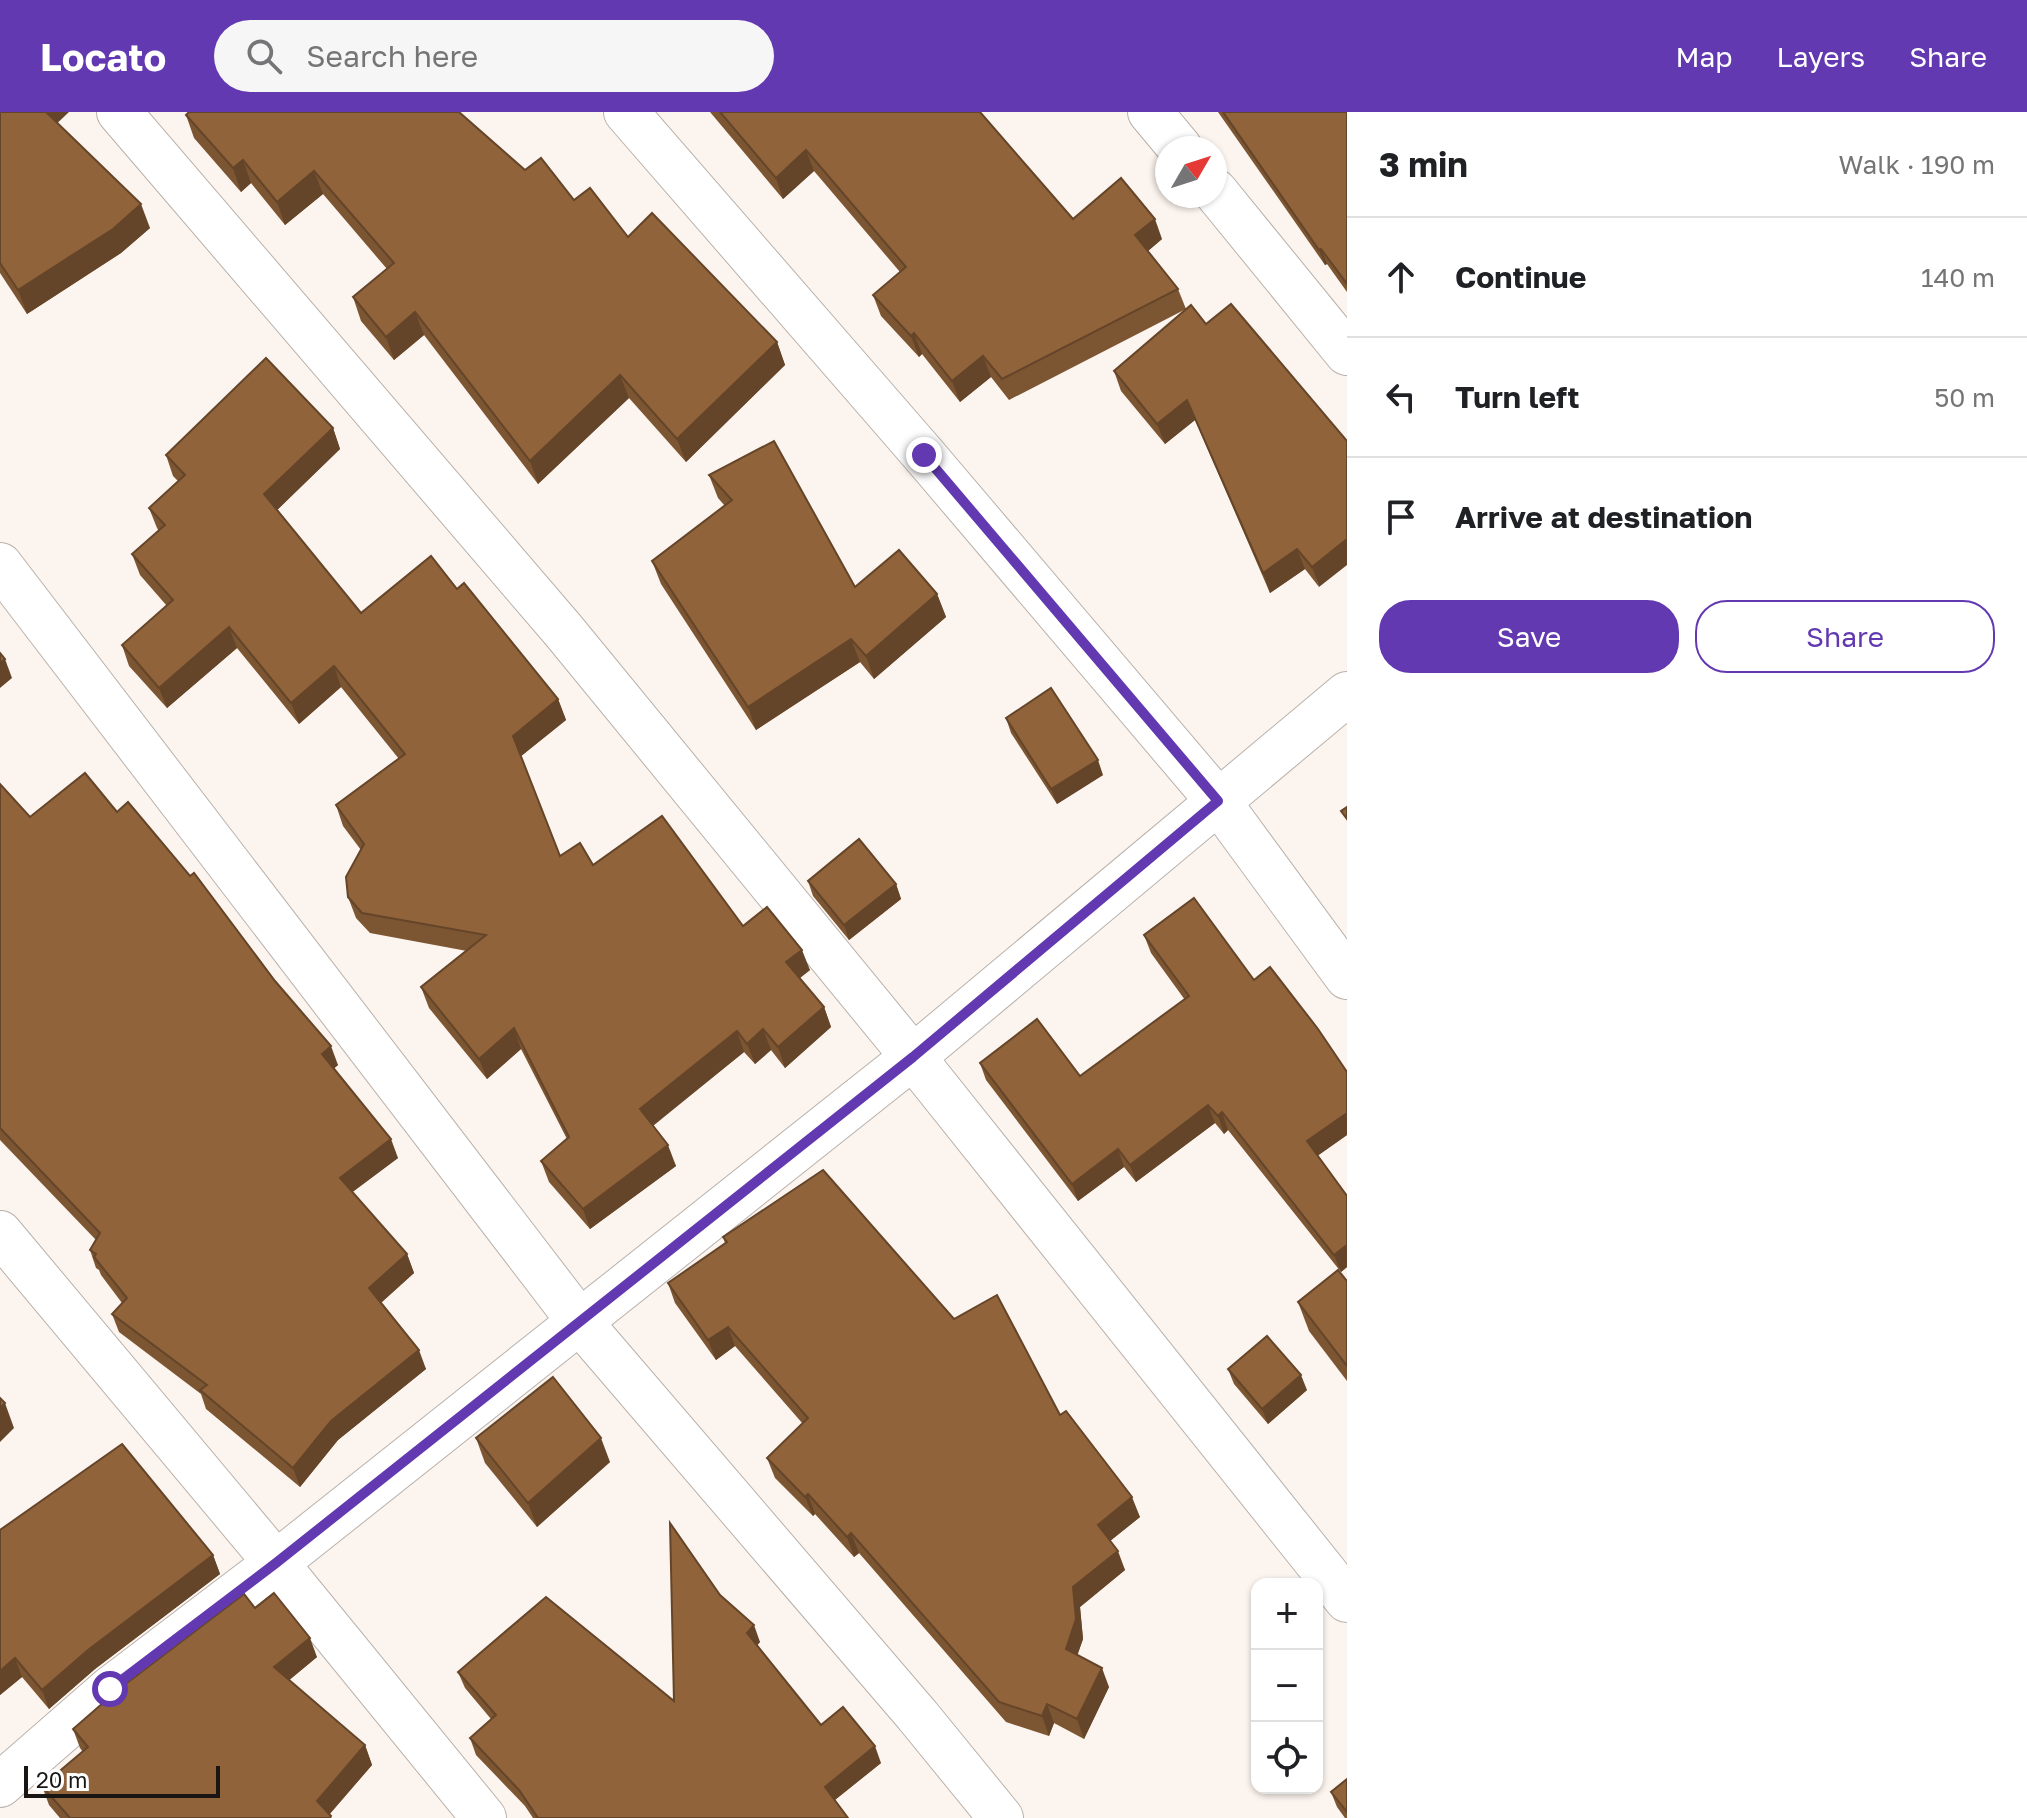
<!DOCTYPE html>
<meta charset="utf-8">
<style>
:root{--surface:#fff;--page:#f6f6f6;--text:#202124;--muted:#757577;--line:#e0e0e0;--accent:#6339b1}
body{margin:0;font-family:"Golos Text",sans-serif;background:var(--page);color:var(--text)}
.controls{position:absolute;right:24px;bottom:24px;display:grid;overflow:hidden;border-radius:16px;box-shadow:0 2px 6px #0004}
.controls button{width:72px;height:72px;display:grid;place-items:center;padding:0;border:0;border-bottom:2px solid var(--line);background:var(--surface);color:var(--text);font:40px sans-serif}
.compass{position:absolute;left:1155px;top:24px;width:72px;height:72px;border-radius:50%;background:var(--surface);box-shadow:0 2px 6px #0004;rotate:51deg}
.scale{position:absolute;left:24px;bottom:20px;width:196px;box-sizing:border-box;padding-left:8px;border:4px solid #181513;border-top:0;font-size:22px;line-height:28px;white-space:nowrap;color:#181513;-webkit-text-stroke:6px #fff;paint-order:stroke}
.stop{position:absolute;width:24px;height:24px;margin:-18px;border:6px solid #6339b1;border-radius:50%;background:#fff}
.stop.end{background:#6339b1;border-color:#fff;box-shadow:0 2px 8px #0008}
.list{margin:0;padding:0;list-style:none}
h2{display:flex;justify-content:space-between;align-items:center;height:104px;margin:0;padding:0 32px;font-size:34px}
h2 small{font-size:26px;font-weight:400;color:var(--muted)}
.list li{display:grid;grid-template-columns:52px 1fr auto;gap:24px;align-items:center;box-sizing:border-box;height:120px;padding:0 32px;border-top:2px solid var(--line)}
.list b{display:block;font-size:30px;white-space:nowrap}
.list em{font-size:26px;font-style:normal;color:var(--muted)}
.actions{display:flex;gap:16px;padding:24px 32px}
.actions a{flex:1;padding:18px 0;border:2px solid var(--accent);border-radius:32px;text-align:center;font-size:28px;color:var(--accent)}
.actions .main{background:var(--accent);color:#fff}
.icon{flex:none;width:44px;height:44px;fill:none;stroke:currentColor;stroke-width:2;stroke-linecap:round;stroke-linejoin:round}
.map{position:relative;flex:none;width:1347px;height:1706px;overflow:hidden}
header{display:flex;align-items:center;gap:48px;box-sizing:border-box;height:112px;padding:0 40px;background:var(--accent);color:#fff}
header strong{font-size:38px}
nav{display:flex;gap:44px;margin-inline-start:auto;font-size:28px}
.search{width:560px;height:72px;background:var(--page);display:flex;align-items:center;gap:20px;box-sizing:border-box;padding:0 28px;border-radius:44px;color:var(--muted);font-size:30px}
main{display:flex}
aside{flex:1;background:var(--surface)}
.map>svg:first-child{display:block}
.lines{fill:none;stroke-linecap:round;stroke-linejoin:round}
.street-casing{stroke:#b9b1ab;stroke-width:46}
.street{stroke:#fff;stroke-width:44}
.wall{fill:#7c5532}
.shaded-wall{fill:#654529}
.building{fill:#90633a;stroke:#654529;stroke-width:2}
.route{stroke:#6339b1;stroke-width:10}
</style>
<header>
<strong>Locato</strong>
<div class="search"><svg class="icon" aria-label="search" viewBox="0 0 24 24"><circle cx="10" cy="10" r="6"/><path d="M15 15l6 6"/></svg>Search here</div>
<nav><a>Map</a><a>Layers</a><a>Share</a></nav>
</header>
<main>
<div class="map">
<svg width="1347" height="1706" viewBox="0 0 1347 1706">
<rect width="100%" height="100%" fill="#fcf4ee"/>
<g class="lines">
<defs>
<g id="street">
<path d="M119 0 563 518 913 945 1347 1488"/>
<path d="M626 0 924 343 1218 689 1347 865"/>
<path d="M1150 0 1180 36"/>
<path d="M1215 79 1347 241"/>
<path d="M0 453 579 1209 917 1603 1001 1706"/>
<path d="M0 1121 276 1451 484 1706"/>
<path d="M0 1673 110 1577 276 1451 913 945 1347 582"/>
</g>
</defs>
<use href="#street" class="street-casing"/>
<use href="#street" class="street"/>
</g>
<g class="wall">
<path d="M0 0 58 11 150 116 121 141 27 202 0 161Z"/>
<path d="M710 0H980L1073 107 1162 127 1148 139 1178 177 1186 197 1009 288 991 265 960 290 922 242 919 245 881 204 873 183 900 160 814 59 783 87Z"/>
<path d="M1218 0H1347V180L1327 152 1325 153Z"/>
<path d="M186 3 525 58 574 88 628 125 777 230 785 253 686 350 629 286 538 372 424 223 394 248 361 209 353 185 387 157 323 82 285 113 251 71 241 80 194 26Z"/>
<path d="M1231 192 1319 475 1305 457 1270 481 1195 308 1165 332 1121 279 1114 259 1206 212Z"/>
<path d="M333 316 340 337 277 398 361 501 457 477 558 587 566 608 521 644 560 744 593 753 743 814 810 858 800 866 824 895 831 915 785 956 771 938 755 952 744 940 653 1013 676 1054 590 1117 549 1070 541 1049 567 1027 521 937 487 967 429 896 421 875 467 839 370 821 356 806 348 785 361 738 343 714 336 693 399 647 341 575 299 612 237 536 167 596 129 554 122 533 167 494 140 463 132 442 159 419 157 416 149 396 178 369 173 364 166 343Z"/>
<path d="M709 363 855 475 937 482 946 505 874 567 860 550 756 618 661 472 652 449 725 394 718 386Z"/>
<path d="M1006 606 1103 663 1057 692 1011 621Z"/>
<path d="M0 672 30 705 117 700 338 953 334 956 398 1046 352 1080 407 1142 414 1161 381 1191 426 1257 338 1328 300 1375 206 1297 201 1282 119 1220 112 1202 122 1191 101 1163 99 1158 96 1156 90 1138 96 1128 0 1028Z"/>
<path d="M808 769 896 772 901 787 849 828 813 784Z"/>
<path d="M1144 823 1254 868 1347 960V1023L1317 1044 1347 1084V1155L1341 1160 1228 1018 1224 1022 1215 1011 1136 1070 1124 1055 1078 1089 986 968 980 951 1080 964 1185 888 1151 841Z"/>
<path d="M723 1125 954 1207 1060 1303 1140 1405 1110 1429 1125 1458 1080 1495 1083 1527 1077 1543 1109 1575 1084 1627 1054 1611 1049 1624 1006 1610 859 1441 854 1445 815 1402 813 1404 775 1366 767 1346 803 1312 735 1234 716 1248 675 1191 668 1171 725 1131Z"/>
<path d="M1347 1169V1269L1309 1219 1298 1190Z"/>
<path d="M1228 1257 1307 1278 1268 1312 1234 1272Z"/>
<path d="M476 1326 610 1350 537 1415 485 1351Z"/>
<path d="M0 1418 213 1443 220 1462 95 1557 49 1597 22 1565 0 1583Z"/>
<path d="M720 1483 760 1530 757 1533 821 1613 881 1651 835 1688 848 1706H533L525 1694 476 1643 470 1626 491 1607 465 1576 458 1560 674 1589Z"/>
<path d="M255 1496 317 1545 289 1568 365 1633 372 1653 329 1703 331 1706H60L49 1693 42 1674 83 1640 80 1636 73 1617Z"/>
<path d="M1347 1667V1706H1345L1337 1695 1331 1680Z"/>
</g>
<g class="shaded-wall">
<path d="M42 0H69L49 19Z"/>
<path d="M806 38 814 59 783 87 776 66Z"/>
<path d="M243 48 251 71 241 80 233 56Z"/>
<path d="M314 59 323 82 285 113 277 90Z"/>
<path d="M141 92 150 116 121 141 27 202 18 178Z"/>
<path d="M1155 107 1162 127 1142 144 1135 123Z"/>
<path d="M1321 137 1327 152 1325 153 1319 138Z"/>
<path d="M415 200 424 223 394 248 386 225Z"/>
<path d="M914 221 922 242 919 245 911 224Z"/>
<path d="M777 230 785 253 686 350 677 327Z"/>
<path d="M983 244 991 265 960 290 952 269Z"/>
<path d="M620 263 629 286 538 372 530 349Z"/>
<path d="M1187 288 1195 308 1165 332 1157 312Z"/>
<path d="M333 316 340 337 272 403 264 382Z"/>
<path d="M1347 427V453L1319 475 1312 455Z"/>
<path d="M1297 437 1305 457 1270 481 1263 461Z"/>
<path d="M937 482 946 505 874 567 866 544Z"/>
<path d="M229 515 237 536 167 596 159 576Z"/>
<path d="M851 527 860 550 756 618 748 595Z"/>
<path d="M5 547 12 566 0 576V551Z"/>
<path d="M334 554 341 575 299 612 291 591Z"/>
<path d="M558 587 566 608 520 645 513 624Z"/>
<path d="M1098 648 1103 663 1057 692 1051 677Z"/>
<path d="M896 772 901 787 849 828 844 813Z"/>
<path d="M802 838 810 858 793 871 786 850Z"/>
<path d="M824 895 831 915 785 956 778 935Z"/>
<path d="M514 916 521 937 487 967 479 947Z"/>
<path d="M763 917 771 938 755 952 747 932Z"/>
<path d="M737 919 744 940 648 1018 640 997Z"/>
<path d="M331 934 338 953 329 961 322 942Z"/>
<path d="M1208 993 1215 1011 1136 1070 1130 1053Z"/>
<path d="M1222 1000 1228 1018 1224 1022 1218 1004Z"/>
<path d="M1347 1001V1023L1313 1047 1307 1029Z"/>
<path d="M391 1027 398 1046 346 1085 340 1066Z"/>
<path d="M668 1033 676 1054 590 1117 583 1097Z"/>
<path d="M1118 1037 1124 1055 1078 1089 1072 1072Z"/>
<path d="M1347 1133V1155L1341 1160 1334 1143Z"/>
<path d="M407 1142 414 1161 376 1195 369 1176Z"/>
<path d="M728 1215 735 1234 716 1248 708 1228Z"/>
<path d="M419 1238 426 1257 338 1328 300 1375 293 1356 331 1309Z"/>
<path d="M1301 1263 1307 1278 1268 1312 1262 1297Z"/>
<path d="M5 1291 14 1316 0 1330V1296Z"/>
<path d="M601 1326 610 1350 537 1415 528 1391Z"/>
<path d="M808 1382 815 1402 813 1404 805 1385Z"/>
<path d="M1132 1385 1140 1405 1105 1433 1098 1413Z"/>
<path d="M851 1421 859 1441 854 1445 847 1425Z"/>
<path d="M1118 1439 1125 1458 1080 1495 1083 1527 1073 1556 1066 1537 1073 1475Z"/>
<path d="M213 1443 220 1462 95 1557 49 1597 42 1578 88 1538Z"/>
<path d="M754 1513 760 1530 753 1538 747 1521Z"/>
<path d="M310 1526 317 1545 281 1575 274 1555Z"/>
<path d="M15 1546 22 1565 0 1583V1559Z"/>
<path d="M1102 1556 1109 1575 1084 1627 1077 1607Z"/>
<path d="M1047 1592 1054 1611 1049 1624 1042 1604Z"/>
<path d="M365 1633 372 1653 326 1706 317 1689Z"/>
<path d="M875 1634 881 1651 831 1691 825 1675Z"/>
</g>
<g class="building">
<path d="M0 0H46L141 92 113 117 18 178 0 151Z"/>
<path d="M189 0H459L525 58 541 46 574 88 590 76 628 125 652 101 777 230 677 327 620 263 530 349 415 200 386 225 353 185 394 151 314 59 277 90 243 48 233 56 186 3Z"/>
<path d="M720 0H980L1073 107 1121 66 1155 107 1135 123 1178 177 1002 267 983 244 952 269 914 221 911 224 873 183 906 155 806 38 776 66Z"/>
<path d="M1223 0H1347V172L1321 137 1319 138Z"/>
<path d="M1231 192 1347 329V427L1312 455 1297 437 1263 461 1187 288 1157 312 1114 259 1191 193 1206 212Z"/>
<path d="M266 246 333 316 264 382 361 501 431 444 457 477 464 471 558 587 513 624 560 744 580 731 593 753 662 704 743 814 767 795 802 838 786 850 824 895 778 935 763 917 747 932 737 919 640 997 668 1033 583 1097 541 1049 569 1025 514 916 479 947 421 875 486 823 362 801 348 785 346 765 364 732 336 693 405 642 334 554 291 591 229 515 159 576 122 533 173 488 132 442 165 413 149 396 185 363 166 343Z"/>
<path d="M774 329 855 475 899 438 937 482 866 544 851 527 748 595 652 449 732 388 709 363Z"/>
<path d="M0 541 5 547 0 551Z"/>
<path d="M1051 576 1098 648 1051 677 1006 606Z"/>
<path d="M85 661 117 700 128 690 190 764 194 761 275 869 331 934 322 942 391 1027 340 1066 407 1142 369 1176 419 1238 331 1309 293 1356 200 1278 207 1273 112 1202 127 1186 94 1145 96 1142 90 1138 100 1121 0 1016V672L30 705Z"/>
<path d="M1347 695V707L1341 699Z"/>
<path d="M859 727 896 772 844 813 808 769Z"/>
<path d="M1194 786 1254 868 1270 855 1318 917 1347 960V1001L1307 1029 1347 1084V1133L1334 1143 1222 1000 1218 1004 1208 993 1130 1053 1118 1037 1072 1072 980 951 1037 907 1080 964 1189 884 1144 823Z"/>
<path d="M823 1058 954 1207 997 1183 1060 1303 1066 1299 1132 1385 1098 1413 1118 1439 1073 1475 1076 1507 1066 1537 1102 1556 1077 1607 1047 1592 1042 1604 999 1590 851 1421 847 1425 808 1382 805 1385 767 1346 808 1306 728 1215 708 1228 668 1171 727 1130 723 1125Z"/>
<path d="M1338 1158 1347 1169V1254L1298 1190Z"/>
<path d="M1267 1224 1301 1263 1262 1297 1228 1257Z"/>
<path d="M553 1265 601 1326 528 1391 476 1326Z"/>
<path d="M0 1286 5 1291 0 1296Z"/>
<path d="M122 1332 213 1443 88 1538 42 1578 15 1546 0 1559V1418Z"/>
<path d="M670 1411 720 1483 754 1513 747 1521 821 1613 843 1595 875 1634 825 1675 848 1706H538L519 1678 470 1626 496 1603 458 1560 546 1485 674 1589Z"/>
<path d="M274 1481 310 1526 274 1555 365 1633 317 1689 331 1704 330 1706H70L42 1674 88 1635 73 1617 119 1577 244 1482 255 1496Z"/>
<path d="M1347 1667V1700L1331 1680Z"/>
</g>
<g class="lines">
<path class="route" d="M110 1577 276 1451 913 945 1218 689 924 343"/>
</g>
</svg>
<div class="controls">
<button>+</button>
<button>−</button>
<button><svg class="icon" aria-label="locate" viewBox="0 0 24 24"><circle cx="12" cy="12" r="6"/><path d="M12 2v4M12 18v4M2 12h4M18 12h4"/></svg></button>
</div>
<svg class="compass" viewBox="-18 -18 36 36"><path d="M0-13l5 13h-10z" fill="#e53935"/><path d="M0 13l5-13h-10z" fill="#757577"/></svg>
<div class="scale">20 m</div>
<div class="stop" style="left:110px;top:1577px"></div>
<div class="stop end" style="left:924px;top:343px"></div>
</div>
<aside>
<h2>3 min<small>Walk · 190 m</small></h2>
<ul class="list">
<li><svg class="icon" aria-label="ahead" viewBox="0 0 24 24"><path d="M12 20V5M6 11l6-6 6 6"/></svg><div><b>Continue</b></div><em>140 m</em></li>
<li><svg class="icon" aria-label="left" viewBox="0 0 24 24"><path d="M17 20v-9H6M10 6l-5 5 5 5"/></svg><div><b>Turn left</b></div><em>50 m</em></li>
<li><svg class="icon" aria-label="arrive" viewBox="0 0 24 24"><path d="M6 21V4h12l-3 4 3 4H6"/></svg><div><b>Arrive at destination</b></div></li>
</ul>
<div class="actions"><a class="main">Save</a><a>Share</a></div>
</aside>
</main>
